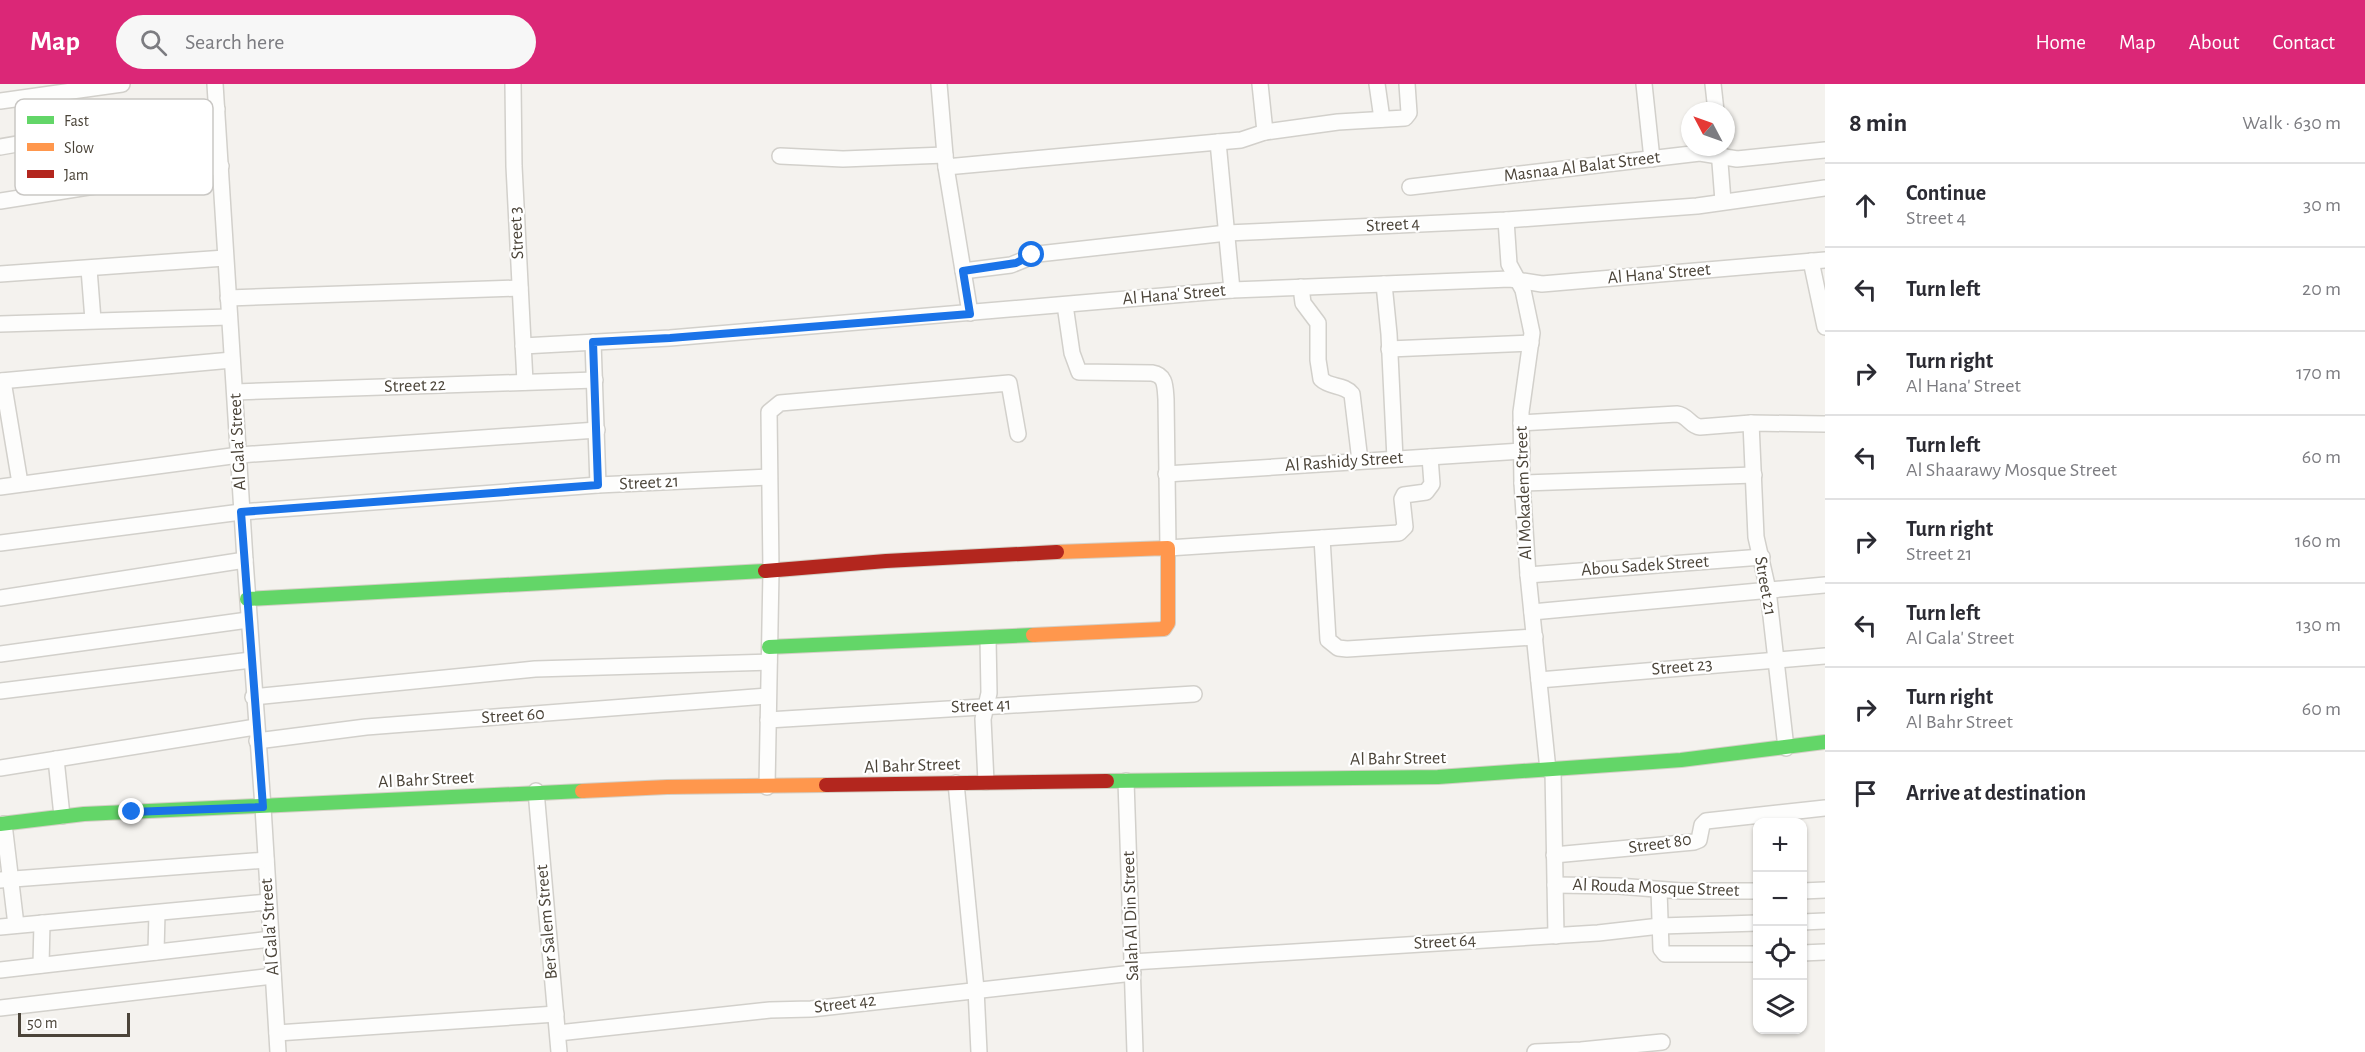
<!DOCTYPE html>
<meta charset="utf-8">
<style>
:root{--surface:#fff;--page:#f7f7f7;--text:#2b2b33;--muted:#7c7c81;--line:#e1e1e2;--accent:#db2777}
body{margin:0;font-family:"Alegreya Sans",sans-serif;background:var(--page);color:var(--text)}
.controls{position:absolute;right:18px;bottom:18px;display:grid;overflow:hidden;border-radius:12px;box-shadow:0 2px 4px #0004}
.controls button{width:54px;height:54px;display:grid;place-items:center;padding:0;border:0;border-bottom:2px solid var(--line);background:var(--surface);color:var(--text);font:30px sans-serif}
.compass{position:absolute;left:1681px;top:18px;width:54px;height:54px;border-radius:50%;background:var(--surface);box-shadow:0 2px 4px #0004;rotate:311deg}
.scale{position:absolute;left:18px;bottom:15px;width:112px;box-sizing:border-box;padding-left:6px;border:3px solid #4b4439;border-top:0;font-size:16px;line-height:21px;white-space:nowrap;color:#4b4439;-webkit-text-stroke:4px #fff;paint-order:stroke}
.stop{position:absolute;width:18px;height:18px;margin:-14px;border:4px solid #1a73e8;border-radius:50%;background:#fff}
.stop.end{background:#1a73e8;border-color:#fff;box-shadow:0 2px 6px #0008}
.list{margin:0;padding:0;list-style:none}
h2{display:flex;justify-content:space-between;align-items:center;height:78px;margin:0;padding:0 24px;font-size:26px}
h2 small{font-size:20px;font-weight:400;color:var(--muted)}
.list li{display:grid;grid-template-columns:39px 1fr auto;gap:18px;align-items:center;box-sizing:border-box;height:84px;padding:0 24px;border-top:2px solid var(--line)}
.list b{display:block;font-size:22px;white-space:nowrap}
.list p{margin:0;font-size:20px;white-space:nowrap;color:var(--muted)}
.list em{font-size:20px;font-style:normal;color:var(--muted)}
.icon{flex:none;width:33px;height:33px;fill:none;stroke:currentColor;stroke-width:2;stroke-linecap:round;stroke-linejoin:round}
.map{position:relative;flex:none;width:1825px;height:968px;overflow:hidden}
header{display:flex;align-items:center;gap:36px;box-sizing:border-box;height:84px;padding:0 30px;background:var(--accent);color:#fff}
header strong{font-size:28px}
nav{display:flex;gap:33px;margin-inline-start:auto;font-size:21px}
.search{width:420px;height:54px;background:var(--page);display:flex;align-items:center;gap:15px;box-sizing:border-box;padding:0 21px;border-radius:33px;color:var(--muted);font-size:22px}
main{display:flex}
aside{flex:1;background:var(--surface)}
.map>svg:first-child{display:block}
.lines{fill:none;stroke-linecap:round;stroke-linejoin:round}
.street-casing{stroke:#d2d0cb;stroke-width:18}
.fast-casing{stroke:#d3cfc5;stroke-width:16}
.slow-casing{stroke:#d3cfc5;stroke-width:16}
.jam-casing{stroke:#d3cfc5;stroke-width:16}
.street{stroke:#fdfdfc;stroke-width:15}
.fast{stroke:#63d668;stroke-width:14}
.slow{stroke:#ff974d;stroke-width:14}
.jam{stroke:#b3261e;stroke-width:14}
.route{stroke:#1a73e8;stroke-width:8}
.labels{text-anchor:middle;dominant-baseline:central;stroke-width:4.5;stroke-linejoin:round;paint-order:stroke}
.street-label{font-size:18px;fill:#4b4439;stroke:#fff}
.key{fill:#fff;stroke:#c9c7c4;stroke-width:1.5}
.key-label{font-size:16px;fill:#4b4439}
</style>
<header>
<strong>Map</strong>
<div class="search"><svg class="icon" aria-label="search" viewBox="0 0 24 24"><circle cx="10" cy="10" r="6"/><path d="M15 15l6 6"/></svg>Search here</div>
<nav><a>Home</a><a>Map</a><a>About</a><a>Contact</a></nav>
</header>
<main>
<div class="map">
<svg width="1825" height="968" viewBox="0 0 1825 968">
<rect width="100%" height="100%" fill="#f4f2ee"/>
<g class="lines">
<defs>
<g id="street">
<path d="M215 0 245 476 263 723 278 968"/>
<path d="M513 0 514 82 525 298"/>
<path d="M939 0 946 83 1218 58 1241 56 1265 48 1338 38 1405 34 1409 29 1407 0"/>
<path d="M1260 0 1265 48"/>
<path d="M1377 0 1382 35"/>
<path d="M1644 0 1652 75"/>
<path d="M1713 0 1716 27"/>
<path d="M0 17 122 0"/>
<path d="M1218 58 1232 206"/>
<path d="M0 63 217 25"/>
<path d="M1719 66 1723 117"/>
<path d="M780 72 843 75 945 71"/>
<path d="M946 83 970 229"/>
<path d="M1410 103 1700 69 1737 75 1825 66"/>
<path d="M0 117 221 82"/>
<path d="M1506 136 1509 180 1523 206 1532 249 1521 328 1522 399 1528 491 1548 686"/>
<path d="M1811 177 1825 243"/>
<path d="M89 185 93 236"/>
<path d="M963 187 1011 181 1038 170 1227 149 1506 136 1697 122 1825 104"/>
<path d="M0 190 225 174"/>
<path d="M1384 200 1389 250 1395 375"/>
<path d="M1301 203 1303 219 1318 239V276L1321 295C1330 304 1344 300 1352 310L1360 377"/>
<path d="M228 214 520 204"/>
<path d="M1065 221 1072 269 1079 288 1152 289C1166 291 1165 303 1166 315L1168 464 1399 449 1405 443 1402 415 1404 411 1426 408 1432 400 1430 373"/>
<path d="M0 240 229 233"/>
<path d="M593 258 598 401"/>
<path d="M523 262 670 254 1232 206 1510 195 1542 200 1825 176"/>
<path d="M1389 265 1531 259"/>
<path d="M0 297 232 276"/>
<path d="M3 297 20 399"/>
<path d="M235 308 595 296"/>
<path d="M1521 339 1677 330C1688 331 1690 342 1700 343L1751 339 1825 340"/>
<path d="M1751 339 1756 453 1768 506 1786 664"/>
<path d="M1166 390 1522 367"/>
<path d="M1522 399 1754 391"/>
<path d="M0 403 239 371 597 346"/>
<path d="M1322 454 1328 556 1338 564 1347 565 1535 553"/>
<path d="M0 459 241 428 598 401 769 393"/>
<path d="M1528 491 1762 473"/>
<path d="M0 514 245 476"/>
<path d="M1532 528 1825 501"/>
<path d="M0 570 248 536"/>
<path d="M1539 596 1825 572"/>
<path d="M0 607 251 576"/>
<path d="M253 613 535 585 769 578"/>
<path d="M768 636 1194 610"/>
<path d="M257 657 366 643 768 612"/>
<path d="M56 675 62 732"/>
<path d="M0 684 256 643"/>
<path d="M1553 686 1556 852"/>
<path d="M1126 697 1135 968"/>
<path d="M986 698 983 635 989 609 988 554"/>
<path d="M956 699 976 905 979 968"/>
<path d="M767 703 771 487 769 328 780 319 1009 299 1018 350"/>
<path d="M536 707 559 968"/>
<path d="M4 740 16 841"/>
<path d="M1554 771 1694 758 1699 756 1702 741 1706 737 1825 724"/>
<path d="M0 796 266 776"/>
<path d="M1555 801 1618 802 1681 807H1758"/>
<path d="M1659 806 1661 865 1665 870H1758"/>
<path d="M1802 807 1825 806"/>
<path d="M1802 838 1825 837"/>
<path d="M0 843 268 818"/>
<path d="M156 868 157 829"/>
<path d="M1802 869 1825 868"/>
<path d="M1132 878 1598 849 1660 842 1758 839"/>
<path d="M41 881 42 839"/>
<path d="M0 886 271 855"/>
<path d="M0 924 273 892"/>
<path d="M277 949 556 930"/>
<path d="M558 949 770 926 811 925 1133 889"/>
<path d="M1535 968 1581 966 1662 958"/>
</g>
<g id="fast">
<path d="M247 515 765 487"/>
<path d="M769 563 1033 551"/>
<path d="M1107 697 1438 693 1681 676 1825 658"/>
<path d="M0 740 84 730 582 707"/>
</g>
<g id="slow">
<path d="M1033 551 1164 545 1168 539V464L1057 468"/>
<path d="M582 707 667 703 826 701"/>
</g>
<g id="jam">
<path d="M765 487 886 477 1057 468"/>
<path d="M826 701 1107 697"/>
</g>
</defs>
<use href="#street" class="street-casing"/>
<use href="#fast" class="fast-casing"/>
<use href="#slow" class="slow-casing"/>
<use href="#jam" class="jam-casing"/>
<use href="#street" class="street"/>
<use href="#fast" class="fast"/>
<use href="#slow" class="slow"/>
<use href="#jam" class="jam"/>
</g>
<g class="lines">
<path class="route" d="M132 728 263 723 241 428 598 401 593 258 670 254 970 230 963 187 1016 179 1032 171"/>
</g>
<g class="labels">
<g class="street-label">
<text transform="translate(1582 83) rotate(-7)">Masnaa Al Balat Street</text>
<text transform="translate(1393 141) rotate(-3)">Street 4</text>
<text transform="translate(517 149) rotate(-93)">Street 3</text>
<text transform="translate(1659 190) rotate(-5)">Al Hana' Street</text>
<text transform="translate(1174 211) rotate(-5)">Al Hana' Street</text>
<text transform="translate(415 302) rotate(-2)">Street 22</text>
<text transform="translate(238 358) rotate(-93)">Al Gala' Street</text>
<text transform="translate(1344 378) rotate(-4)">Al Rashidy Street</text>
<text transform="translate(649 399) rotate(-3)">Street 21</text>
<text transform="translate(1524 409) rotate(-92)">Al Mokadem Street</text>
<text transform="translate(1645 482) rotate(-4)">Abou Sadek Street</text>
<text transform="translate(1765 502) rotate(80)">Street 21</text>
<text transform="translate(1682 583) rotate(-5)">Street 23</text>
<text transform="translate(981 622) rotate(-3)">Street 41</text>
<text transform="translate(513 632) rotate(-4)">Street 60</text>
<text transform="translate(1398 675) rotate(-1)">Al Bahr Street</text>
<text transform="translate(912 682) rotate(-2)">Al Bahr Street</text>
<text transform="translate(426 696) rotate(-3)">Al Bahr Street</text>
<text transform="translate(1660 760) rotate(-8)">Street 80</text>
<text transform="translate(1656 804) rotate(2)">Al Rouda Mosque Street</text>
<text transform="translate(1131 832) rotate(-92)">Salah Al Din Street</text>
<text transform="translate(547 838) rotate(-95)">Ber Salem Street</text>
<text transform="translate(270 843) rotate(-94)">Al Gala' Street</text>
<text transform="translate(1445 858) rotate(-3)">Street 64</text>
<text transform="translate(845 920) rotate(-7)">Street 42</text>
</g>
</g>
<rect x="15" y="15" width="198" height="96" rx="9" class="key"/>
<rect x="27" y="32" width="27" height="8" fill="#63d668"/>
<rect x="27" y="59" width="27" height="8" fill="#ff974d"/>
<rect x="27" y="86" width="27" height="8" fill="#b3261e"/>
<g class="key-label">
<text x="64" y="42">Fast</text>
<text x="64" y="69">Slow</text>
<text x="64" y="96">Jam</text>
</g>
</svg>
<div class="controls">
<button>+</button>
<button>−</button>
<button><svg class="icon" aria-label="locate" viewBox="0 0 24 24"><circle cx="12" cy="12" r="6"/><path d="M12 2v4M12 18v4M2 12h4M18 12h4"/></svg></button>
<button><svg class="icon" aria-label="layers" viewBox="0 0 24 24"><path d="M12 4l9 5-9 5-9-5zM3 14l9 5 9-5"/></svg></button>
</div>
<svg class="compass" viewBox="-18 -18 36 36"><path d="M0-13l5 13h-10z" fill="#e53935"/><path d="M0 13l5-13h-10z" fill="#7c7c81"/></svg>
<div class="scale">50 m</div>
<div class="stop" style="left:1032px;top:171px"></div>
<div class="stop end" style="left:132px;top:728px"></div>
</div>
<aside>
<h2>8 min<small>Walk · 630 m</small></h2>
<ul class="list">
<li><svg class="icon" aria-label="ahead" viewBox="0 0 24 24"><path d="M12 20V5M6 11l6-6 6 6"/></svg><div><b>Continue</b><p>Street 4</p></div><em>30 m</em></li>
<li><svg class="icon" aria-label="left" viewBox="0 0 24 24"><path d="M17 20v-9H6M10 6l-5 5 5 5"/></svg><div><b>Turn left</b></div><em>20 m</em></li>
<li><svg class="icon" aria-label="right" viewBox="0 0 24 24"><path d="M7 20v-9h11M14 6l5 5-5 5"/></svg><div><b>Turn right</b><p>Al Hana' Street</p></div><em>170 m</em></li>
<li><svg class="icon" aria-label="left" viewBox="0 0 24 24"><path d="M17 20v-9H6M10 6l-5 5 5 5"/></svg><div><b>Turn left</b><p>Al Shaarawy Mosque Street</p></div><em>60 m</em></li>
<li><svg class="icon" aria-label="right" viewBox="0 0 24 24"><path d="M7 20v-9h11M14 6l5 5-5 5"/></svg><div><b>Turn right</b><p>Street 21</p></div><em>160 m</em></li>
<li><svg class="icon" aria-label="left" viewBox="0 0 24 24"><path d="M17 20v-9H6M10 6l-5 5 5 5"/></svg><div><b>Turn left</b><p>Al Gala' Street</p></div><em>130 m</em></li>
<li><svg class="icon" aria-label="right" viewBox="0 0 24 24"><path d="M7 20v-9h11M14 6l5 5-5 5"/></svg><div><b>Turn right</b><p>Al Bahr Street</p></div><em>60 m</em></li>
<li><svg class="icon" aria-label="arrive" viewBox="0 0 24 24"><path d="M6 21V4h12l-3 4 3 4H6"/></svg><div><b>Arrive at destination</b></div></li>
</ul>
</aside>
</main>
